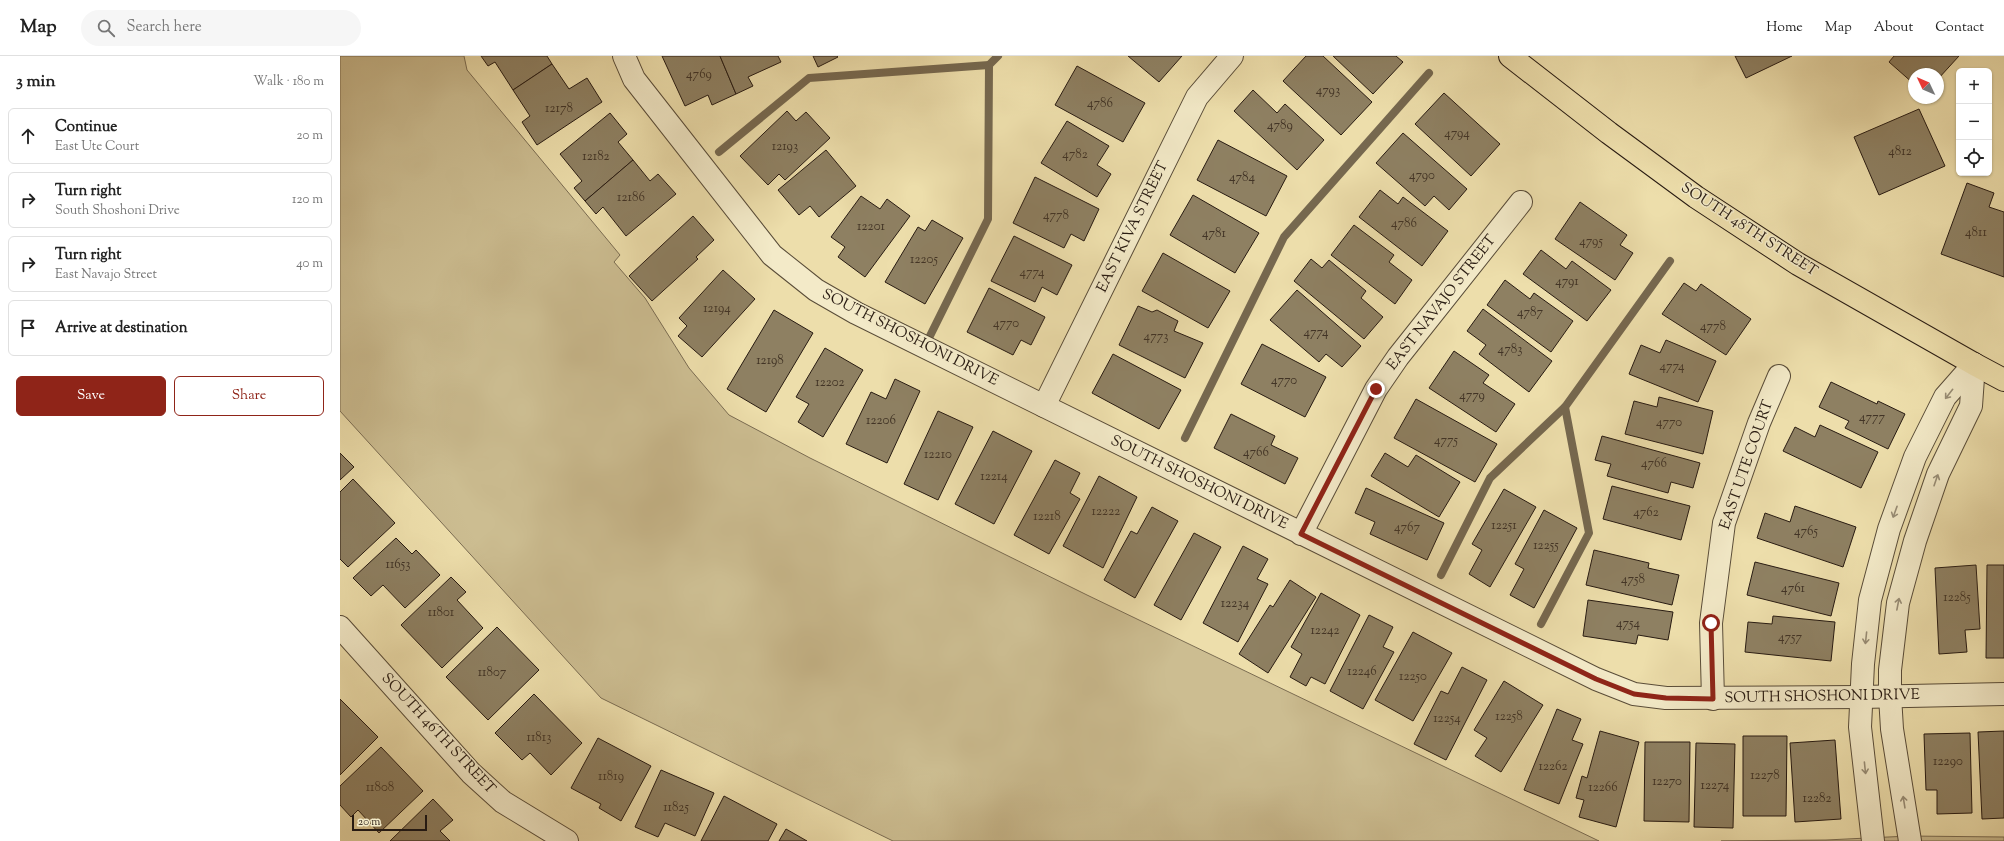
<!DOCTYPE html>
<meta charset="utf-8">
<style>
:root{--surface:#fff;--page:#f6f6f6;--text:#222;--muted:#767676;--line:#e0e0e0;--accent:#8f2418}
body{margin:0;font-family:"Sorts Mill Goudy",serif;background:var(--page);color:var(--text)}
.controls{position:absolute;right:12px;top:12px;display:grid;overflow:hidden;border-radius:6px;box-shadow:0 1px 3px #0004}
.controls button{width:36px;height:36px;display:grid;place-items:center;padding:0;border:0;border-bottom:1px solid var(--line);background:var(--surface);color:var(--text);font:20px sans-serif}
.compass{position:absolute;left:1568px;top:12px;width:36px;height:36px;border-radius:50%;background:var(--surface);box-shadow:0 1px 3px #0004;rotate:314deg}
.scale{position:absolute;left:12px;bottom:10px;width:75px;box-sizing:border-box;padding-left:4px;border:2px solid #281b12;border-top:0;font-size:11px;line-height:14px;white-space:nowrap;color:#281b12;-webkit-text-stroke:3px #f3eac8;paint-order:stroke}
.stop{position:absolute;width:12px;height:12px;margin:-9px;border:3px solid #8f2418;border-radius:50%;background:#fff}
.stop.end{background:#8f2418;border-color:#fff;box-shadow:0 1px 4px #0008}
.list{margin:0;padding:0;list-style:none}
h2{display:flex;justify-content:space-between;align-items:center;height:52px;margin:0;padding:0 16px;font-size:17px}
h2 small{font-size:13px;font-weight:400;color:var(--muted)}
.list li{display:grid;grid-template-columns:26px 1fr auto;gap:12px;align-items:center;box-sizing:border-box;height:56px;margin:0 8px 8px;padding:0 8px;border:1px solid var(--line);border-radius:6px}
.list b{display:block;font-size:15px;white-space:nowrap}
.list p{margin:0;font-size:13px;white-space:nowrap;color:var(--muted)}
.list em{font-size:13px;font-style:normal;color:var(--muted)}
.actions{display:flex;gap:8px;padding:12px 16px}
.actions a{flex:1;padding:9px 0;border:1px solid var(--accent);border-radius:6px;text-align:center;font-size:14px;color:var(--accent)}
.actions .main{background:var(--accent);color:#fff}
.icon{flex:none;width:22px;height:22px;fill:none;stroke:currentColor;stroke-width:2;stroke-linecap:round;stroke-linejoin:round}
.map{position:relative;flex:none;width:1664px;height:785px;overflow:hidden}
header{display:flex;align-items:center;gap:24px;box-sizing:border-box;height:56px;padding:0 20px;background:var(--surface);border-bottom:1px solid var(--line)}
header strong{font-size:19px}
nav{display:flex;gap:22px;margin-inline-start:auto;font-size:14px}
.search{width:280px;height:36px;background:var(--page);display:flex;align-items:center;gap:10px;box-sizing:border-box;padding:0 14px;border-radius:22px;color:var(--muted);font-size:15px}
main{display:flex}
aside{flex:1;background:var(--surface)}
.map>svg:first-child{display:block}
.green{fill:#ccbd91;stroke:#7a6c52}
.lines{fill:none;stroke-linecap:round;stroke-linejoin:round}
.stream{stroke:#76684f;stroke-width:8}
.building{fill:#8e8062;stroke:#281b12}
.minor-casing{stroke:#594c38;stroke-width:24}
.major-casing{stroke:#281b12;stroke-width:24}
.minor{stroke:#f3eac8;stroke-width:22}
.major{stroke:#eddeab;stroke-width:22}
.oneway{stroke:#988d76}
.route{stroke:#8f2418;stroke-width:5}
.labels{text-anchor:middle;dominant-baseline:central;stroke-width:3;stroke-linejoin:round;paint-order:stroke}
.number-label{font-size:13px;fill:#423426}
.street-label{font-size:15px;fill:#281b12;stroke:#f3eac8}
</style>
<header>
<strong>Map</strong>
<div class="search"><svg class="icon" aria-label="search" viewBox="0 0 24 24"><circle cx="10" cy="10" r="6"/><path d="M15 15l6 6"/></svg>Search here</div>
<nav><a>Home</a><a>Map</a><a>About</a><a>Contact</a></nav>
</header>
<main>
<aside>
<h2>3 min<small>Walk · 180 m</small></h2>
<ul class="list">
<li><svg class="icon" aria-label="ahead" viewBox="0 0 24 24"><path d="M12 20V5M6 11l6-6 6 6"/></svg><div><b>Continue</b><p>East Ute Court</p></div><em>20 m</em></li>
<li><svg class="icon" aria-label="right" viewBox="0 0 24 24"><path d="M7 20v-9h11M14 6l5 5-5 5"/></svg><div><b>Turn right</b><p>South Shoshoni Drive</p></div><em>120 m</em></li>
<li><svg class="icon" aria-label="right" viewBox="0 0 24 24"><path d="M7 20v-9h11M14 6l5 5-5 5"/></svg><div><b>Turn right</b><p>East Navajo Street</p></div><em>40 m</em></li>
<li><svg class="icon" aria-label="arrive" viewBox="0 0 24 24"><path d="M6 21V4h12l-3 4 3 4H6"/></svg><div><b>Arrive at destination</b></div></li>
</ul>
<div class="actions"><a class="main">Save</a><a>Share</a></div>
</aside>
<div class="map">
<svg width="1664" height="785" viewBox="0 0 1664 785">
<rect width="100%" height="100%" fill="#eddeab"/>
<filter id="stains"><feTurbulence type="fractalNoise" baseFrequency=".005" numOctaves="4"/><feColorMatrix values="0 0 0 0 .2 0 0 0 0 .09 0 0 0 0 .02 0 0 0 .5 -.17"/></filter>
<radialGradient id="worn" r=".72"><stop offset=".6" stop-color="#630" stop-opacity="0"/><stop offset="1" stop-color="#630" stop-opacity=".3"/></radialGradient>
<g class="green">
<path d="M0 0H124L127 14 280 199 274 206 305 242 349 312 389 359 470 402 747 539 1259 785H553L261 642 0 355Z"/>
<path d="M1569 780 1664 781V785H1381L1486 784Z"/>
</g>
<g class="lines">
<g class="stream">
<path d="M379 96 469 22 649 9"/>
<path d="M585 290 648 163 649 9 658 0"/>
<path d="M845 382 944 181 1089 17"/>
<path d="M1101 519 1150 422 1225 351"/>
<path d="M1201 568 1249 477 1225 351 1330 205"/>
</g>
</g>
<g class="building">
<path d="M141 0H207L212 8 173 34 155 6 148 10Z"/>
<path d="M322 0H380L396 38 372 49 368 39 345 50Z"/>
<path d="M380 0H438L441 6 408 21 413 30 396 38Z"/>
<path d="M473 0H497L498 1 478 11Z"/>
<path d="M788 0H842L819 26Z"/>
<path d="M966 0H983L1032 46 1001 79 943 25Z"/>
<path d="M993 0H1056L1063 6 1033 38Z"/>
<path d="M1395 0H1452L1406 22Z"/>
<path d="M1554 0H1619L1598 23V18H1574V28L1549 6Z"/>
<path d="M212 8 229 33 247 22 262 46 197 89 182 66 190 60 173 34Z"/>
<path d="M737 10 805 47 783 86 715 49Z"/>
<path d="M913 34 937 57 945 48 984 84 957 114 894 55Z"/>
<path d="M1104 37 1160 88 1131 120 1075 68Z"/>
<path d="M1579 53 1605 110 1539 139 1514 81Z"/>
<path d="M447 55 456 65 466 56 490 82 445 124 439 118 428 129 400 100Z"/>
<path d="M270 57 287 78 278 86 293 104 245 145 234 132 242 125 220 98Z"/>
<path d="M727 65 769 90 757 109 771 118 757 141 701 107Z"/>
<path d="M1063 77 1127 133 1109 154 1094 140 1085 150 1036 107Z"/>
<path d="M878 84 947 120 926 160 857 124Z"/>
<path d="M486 94 516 130 479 161 470 150 459 159 438 134Z"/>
<path d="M293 104 310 125 318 118 336 138 286 180 263 151 256 158 245 145Z"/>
<path d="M695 121 759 153 744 185 731 178 724 192 673 167Z"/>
<path d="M1627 127 1654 137 1649 151 1664 156V221L1601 198Z"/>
<path d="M1040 134 1058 148 1063 141 1108 175 1082 210 1019 161Z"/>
<path d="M853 139 919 177 895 217 830 179Z"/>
<path d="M521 140 540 153 547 143 570 160 525 221 498 201 505 191 491 181Z"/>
<path d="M1240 146 1287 179 1280 189 1293 197 1275 224 1215 183Z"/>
<path d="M353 160 374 184 356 201 358 203 312 245 289 220Z"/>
<path d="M592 164 623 182 585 248 545 226 578 171 585 175Z"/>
<path d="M1014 169 1054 199 1049 206 1072 224 1055 248 991 199Z"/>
<path d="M674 180 732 209 717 239 702 231 695 246 651 225Z"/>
<path d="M1201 194 1226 213 1232 205 1271 234 1247 265 1183 218Z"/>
<path d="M823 197 890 235 868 272 802 235Z"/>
<path d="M971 203 982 212 989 204 1026 235 1021 242 1043 261 1024 283 954 225Z"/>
<path d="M383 214 415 243 362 301 338 280 347 270 339 262Z"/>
<path d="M1165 224 1190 243 1194 237 1233 265 1211 296 1147 249Z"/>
<path d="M1344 227 1356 235 1361 228 1411 263 1386 299 1322 258Z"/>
<path d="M649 232 705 261 691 289 681 284 673 299 627 276Z"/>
<path d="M957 234 1021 290 1002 311 986 298 979 306 930 264Z"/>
<path d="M798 250 812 256 817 254 838 265 834 275 863 287 845 322 779 289Z"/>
<path d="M1143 253 1212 305 1189 336 1139 298 1146 289 1127 275Z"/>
<path d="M434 254 473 277 426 356 387 333Z"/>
<path d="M1326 284 1376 305 1358 346 1289 318 1301 289 1320 297Z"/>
<path d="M922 288 986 321 965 361 901 328Z"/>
<path d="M485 292 523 314 483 381 458 366 469 348 456 341Z"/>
<path d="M1114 295 1149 319 1143 327 1175 348 1156 376 1089 332Z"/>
<path d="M773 298 841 334 819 373 752 337Z"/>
<path d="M555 323 580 335 547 407 506 388 531 336 546 343Z"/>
<path d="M1491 326 1537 348 1538 345 1565 358 1548 393 1505 372 1509 365 1479 351Z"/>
<path d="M1319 341 1373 355 1363 398 1285 378 1294 345 1317 351Z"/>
<path d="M1076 343 1157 388 1135 426 1054 382Z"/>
<path d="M598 355 633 371 598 444 564 428Z"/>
<path d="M891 358 935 380 931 389 958 402 945 428 874 392Z"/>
<path d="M1480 369 1538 396 1521 432 1443 395 1455 371 1475 381Z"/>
<path d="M653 375 692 395 654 468 615 448Z"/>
<path d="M1262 380 1360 407 1353 432 1331 426 1328 437 1267 420 1271 408 1255 404Z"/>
<path d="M0 397 14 411 0 424Z"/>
<path d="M1045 397 1068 411 1076 399 1120 426 1099 461 1031 420Z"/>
<path d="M715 404 740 417 730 437 740 443 709 498 674 479Z"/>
<path d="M759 420 797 441 763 512 723 490Z"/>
<path d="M13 423 55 467 8 511 0 503V436Z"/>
<path d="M1272 430 1350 450 1341 484 1263 463Z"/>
<path d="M1026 432 1104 467 1087 504 1030 478 1035 466 1015 457Z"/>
<path d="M1164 433 1196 451 1150 531 1129 518 1142 494 1132 488Z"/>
<path d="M1455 450 1516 471 1503 511 1417 482 1425 457 1450 466Z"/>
<path d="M812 451 838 465 795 542 764 524 791 475 797 478Z"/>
<path d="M1204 454 1237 472 1194 552 1170 539 1184 513 1175 508Z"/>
<path d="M854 477 881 491 841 564 814 549Z"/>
<path d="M56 482 72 498 76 494 100 519 65 552 43 529 31 540 13 522Z"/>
<path d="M903 490 928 503 917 523 928 528 898 586 863 567Z"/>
<path d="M1254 494 1309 507 1308 512 1339 519 1332 549 1246 529Z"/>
<path d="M1415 506 1499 527 1491 560 1407 539Z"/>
<path d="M1636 509 1640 573 1625 574 1627 596 1599 598 1595 512Z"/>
<path d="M1647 509H1664V602H1646Z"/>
<path d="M111 521 126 536 117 544 143 572 102 612 61 569Z"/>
<path d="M950 524 976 541 928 617 899 598 930 549 933 551Z"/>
<path d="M981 537 1020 559 985 628 971 621 966 630 950 621 962 598 951 591Z"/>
<path d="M1248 544 1333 556 1328 584 1298 579 1296 588 1243 580Z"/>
<path d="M1029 559 1053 571 1043 591 1054 596 1023 653 990 635Z"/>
<path d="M1433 560 1495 566 1491 605 1405 596 1408 566 1432 568Z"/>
<path d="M157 571 199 614 148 664 106 621Z"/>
<path d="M1073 576 1112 597 1073 665 1035 644Z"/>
<path d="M1122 611 1147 624 1106 704 1074 688 1101 635 1108 638Z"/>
<path d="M1164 625 1203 649 1161 716 1135 700 1147 682 1134 674Z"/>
<path d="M194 638 242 687 211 719 190 697 182 704 155 677Z"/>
<path d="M0 643 38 681 0 719Z"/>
<path d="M1217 653 1241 663 1232 684 1243 688 1219 748 1184 734Z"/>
<path d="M1260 675 1299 686 1276 771 1239 761 1244 744 1236 742 1242 720 1247 722Z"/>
<path d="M1664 675V762L1642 763 1638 676Z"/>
<path d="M1630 677 1632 757 1597 758V734H1586L1584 678Z"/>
<path d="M1403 680H1447L1446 760H1403Z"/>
<path d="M258 682 311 710 281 765 259 752 261 748 231 732Z"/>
<path d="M1495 684 1501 763 1455 766 1450 687Z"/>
<path d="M1305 686H1350L1349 766 1304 765Z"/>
<path d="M1356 687 1395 688 1393 772 1354 771Z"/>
<path d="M41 691 83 735 39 777 18 754 11 761 0 749V730Z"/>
<path d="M321 714 374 737 355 780 325 767 318 781 295 771Z"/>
<path d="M384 740 437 768 428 785H361Z"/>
<path d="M93 743 113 764 100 775 110 785H50Z"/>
<path d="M446 773 467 785H439Z"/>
</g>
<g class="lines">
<defs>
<g id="minor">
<path d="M284 0 294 23 432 199 476 234 516 257 1256 623 1294 638 1326 642 1521 641 1664 638"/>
<path d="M704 350 857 41 892 0"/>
<path d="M961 478 1036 333 1058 301 1181 146"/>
<path d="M0 571 131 717 163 746 227 785"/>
<path d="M1373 643 1371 567 1384 467 1419 367 1439 320"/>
<path d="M1533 785 1520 671 1523 608 1530 544 1549 473 1575 401 1605 341 1634 308"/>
<path d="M1570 785 1552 673 1550 640V614L1558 547 1575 485 1598 418 1631 350 1634 308"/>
</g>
<path id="major" d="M1170 0 1269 77 1356 141 1458 208 1634 308 1664 324"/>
</defs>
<use href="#minor" class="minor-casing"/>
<use href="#major" class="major-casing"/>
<use href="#minor" class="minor"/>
<use href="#major" class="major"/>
</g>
<defs><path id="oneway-shaft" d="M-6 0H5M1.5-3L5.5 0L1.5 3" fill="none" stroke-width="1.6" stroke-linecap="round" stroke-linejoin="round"/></defs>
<g class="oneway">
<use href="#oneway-shaft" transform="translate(1609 338) rotate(128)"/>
<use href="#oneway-shaft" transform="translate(1596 424) rotate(-71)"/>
<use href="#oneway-shaft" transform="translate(1555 456) rotate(110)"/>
<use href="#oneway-shaft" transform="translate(1558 548) rotate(-79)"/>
<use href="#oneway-shaft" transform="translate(1526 582) rotate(96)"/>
<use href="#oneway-shaft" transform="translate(1525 712) rotate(84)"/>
<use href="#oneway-shaft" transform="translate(1564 746) rotate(-99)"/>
</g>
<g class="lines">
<path class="route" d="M1036 333 961 478 1256 623 1294 638 1326 642 1373 643 1371 567"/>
</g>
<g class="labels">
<g class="number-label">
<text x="359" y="19">4769</text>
<text x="988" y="35">4793</text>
<text x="760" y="48">4786</text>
<text x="219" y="53">12178</text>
<text x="940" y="70">4789</text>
<text x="1117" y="78">4794</text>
<text x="445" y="91">12193</text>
<text x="1560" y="96">4812</text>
<text x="735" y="99">4782</text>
<text x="256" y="101">12182</text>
<text x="1082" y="120">4790</text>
<text x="902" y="122">4784</text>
<text x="291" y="142">12186</text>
<text x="716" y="160">4778</text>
<text x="1064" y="168">4786</text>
<text x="531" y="171">12201</text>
<text x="1636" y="177">4811</text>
<text x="874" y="178">4781</text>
<text x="1251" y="186">4795</text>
<text x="584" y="204">12205</text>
<text x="692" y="217">4774</text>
<text x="1227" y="226">4791</text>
<text x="377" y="253">12194</text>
<text x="1190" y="257">4787</text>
<text x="666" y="268">4770</text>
<text x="1373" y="271">4778</text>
<text x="976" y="277">4774</text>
<text x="816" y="281">4773</text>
<text x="1170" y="294">4783</text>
<text x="430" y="305">12198</text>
<text x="1332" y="311">4774</text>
<text x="944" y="325">4770</text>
<text x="490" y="327">12202</text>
<text x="1132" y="340">4779</text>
<text x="1532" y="362">4777</text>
<text x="541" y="365">12206</text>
<text x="1329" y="367">4770</text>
<text x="1106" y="385">4775</text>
<text x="916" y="397">4766</text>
<text x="598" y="399">12210</text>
<text x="1314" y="408">4766</text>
<text x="654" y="421">12214</text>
<text x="766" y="456">12222</text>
<text x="1306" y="457">4762</text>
<text x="707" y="461">12218</text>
<text x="1164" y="470">12251</text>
<text x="1067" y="472">4767</text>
<text x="1466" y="476">4765</text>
<text x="1206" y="490">12255</text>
<text x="58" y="509">11653</text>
<text x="1293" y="524">4758</text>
<text x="1453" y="533">4761</text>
<text x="1617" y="542">12285</text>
<text x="895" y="548">12234</text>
<text x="101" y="557">11801</text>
<text x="1288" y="568">4754</text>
<text x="985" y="575">12242</text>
<text x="1450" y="582">4757</text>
<text x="1022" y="616">12246</text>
<text x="152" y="617">11807</text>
<text x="1073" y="621">12250</text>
<text x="1169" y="661">12258</text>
<text x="1107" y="663">12254</text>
<text x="199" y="682">11813</text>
<text x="1608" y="706">12290</text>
<text x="1213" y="711">12262</text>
<text x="1425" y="720">12278</text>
<text x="271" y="721">11819</text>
<text x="1327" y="726">12270</text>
<text x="1375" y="730">12274</text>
<text x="40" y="732">11808</text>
<text x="1263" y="732">12266</text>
<text x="1477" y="743">12282</text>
<text x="336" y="752">11825</text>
</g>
<g class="street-label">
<text transform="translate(793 171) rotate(-64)">EAST KIVA STREET</text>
<text transform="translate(1409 174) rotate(33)">SOUTH 48TH STREET</text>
<text transform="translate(1102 247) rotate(-52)">EAST NAVAJO STREET</text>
<text transform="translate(570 282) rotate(27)">SOUTH SHOSHONI DRIVE</text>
<text transform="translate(1407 409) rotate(-71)">EAST UTE COURT</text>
<text transform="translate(859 427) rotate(26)">SOUTH SHOSHONI DRIVE</text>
<text transform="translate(1482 641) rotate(-1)">SOUTH SHOSHONI DRIVE</text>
<text transform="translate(98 678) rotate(47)">SOUTH 46TH STREET</text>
</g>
</g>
<rect width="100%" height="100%" filter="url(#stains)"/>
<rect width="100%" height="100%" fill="url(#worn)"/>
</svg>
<div class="controls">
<button>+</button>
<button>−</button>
<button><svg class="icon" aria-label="locate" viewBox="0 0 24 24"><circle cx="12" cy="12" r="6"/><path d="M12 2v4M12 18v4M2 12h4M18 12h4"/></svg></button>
</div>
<svg class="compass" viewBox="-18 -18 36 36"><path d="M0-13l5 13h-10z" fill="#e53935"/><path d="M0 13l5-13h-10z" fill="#767676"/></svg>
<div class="scale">20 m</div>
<div class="stop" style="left:1371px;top:567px"></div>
<div class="stop end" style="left:1036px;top:333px"></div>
</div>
</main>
